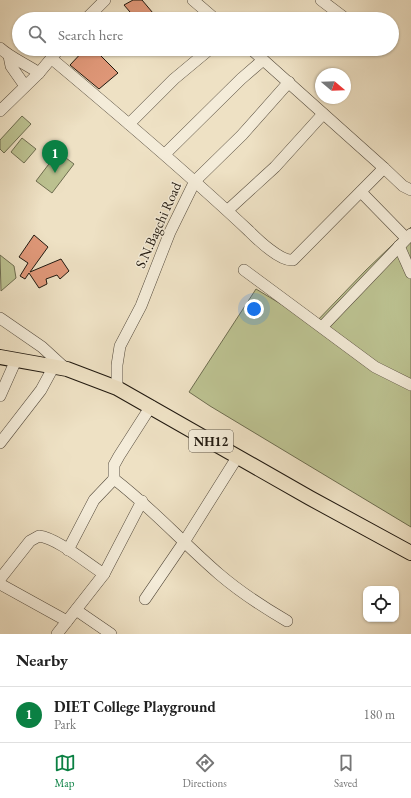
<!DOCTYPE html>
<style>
:root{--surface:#fff;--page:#f2f2f2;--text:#222;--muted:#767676;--line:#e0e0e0;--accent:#0b8043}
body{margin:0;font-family:"EB Garamond",serif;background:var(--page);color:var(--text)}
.controls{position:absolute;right:12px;bottom:12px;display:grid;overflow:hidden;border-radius:8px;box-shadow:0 1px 3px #0004}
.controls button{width:36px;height:36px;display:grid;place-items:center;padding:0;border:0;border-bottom:1px solid var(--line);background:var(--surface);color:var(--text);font:20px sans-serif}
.compass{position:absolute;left:315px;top:68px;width:36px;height:36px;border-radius:50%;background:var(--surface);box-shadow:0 1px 3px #0004;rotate:109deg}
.you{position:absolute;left:254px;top:309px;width:14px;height:14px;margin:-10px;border:3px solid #fff;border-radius:50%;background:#1a73e8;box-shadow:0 0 0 6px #1a73e833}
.badge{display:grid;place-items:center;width:26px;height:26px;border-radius:50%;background:var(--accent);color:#fff;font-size:13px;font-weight:700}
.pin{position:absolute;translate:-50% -33px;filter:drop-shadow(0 1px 2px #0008)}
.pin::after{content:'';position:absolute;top:21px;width:14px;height:12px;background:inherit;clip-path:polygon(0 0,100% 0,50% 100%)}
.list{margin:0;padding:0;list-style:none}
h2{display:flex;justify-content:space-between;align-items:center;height:52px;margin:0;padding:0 16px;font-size:17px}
h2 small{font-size:13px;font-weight:400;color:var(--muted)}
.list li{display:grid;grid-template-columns:26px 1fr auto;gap:12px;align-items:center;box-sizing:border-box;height:56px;padding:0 16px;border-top:1px solid var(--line)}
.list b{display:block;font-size:15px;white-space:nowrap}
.list p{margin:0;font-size:13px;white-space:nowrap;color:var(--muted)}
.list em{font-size:13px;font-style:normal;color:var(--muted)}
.icon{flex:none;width:22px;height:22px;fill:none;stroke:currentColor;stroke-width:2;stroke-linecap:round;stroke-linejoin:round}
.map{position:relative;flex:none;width:411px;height:634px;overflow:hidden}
.search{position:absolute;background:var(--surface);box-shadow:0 1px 3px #0004;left:12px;right:12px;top:12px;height:44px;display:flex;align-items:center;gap:10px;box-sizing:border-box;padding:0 14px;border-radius:22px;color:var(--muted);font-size:15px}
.sheet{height:108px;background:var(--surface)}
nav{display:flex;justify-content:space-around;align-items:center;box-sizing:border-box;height:56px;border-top:1px solid var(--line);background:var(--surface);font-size:11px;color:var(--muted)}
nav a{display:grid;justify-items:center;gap:2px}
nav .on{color:var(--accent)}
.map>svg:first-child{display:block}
.green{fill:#bcc291;stroke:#6e6d50}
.building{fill:#e09879;stroke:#20180f}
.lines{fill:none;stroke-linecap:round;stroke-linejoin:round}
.minor-casing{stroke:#544a3c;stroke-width:12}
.major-casing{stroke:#20180f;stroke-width:16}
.minor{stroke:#f4ecd9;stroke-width:11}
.major{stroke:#eee1c4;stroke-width:14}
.labels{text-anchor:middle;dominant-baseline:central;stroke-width:3;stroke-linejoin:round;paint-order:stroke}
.shield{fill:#f4ecd9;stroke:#60584c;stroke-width:1}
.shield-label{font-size:13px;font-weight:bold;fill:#20180f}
.street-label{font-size:14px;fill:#20180f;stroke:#f4ecd9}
</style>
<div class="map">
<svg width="411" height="634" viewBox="0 0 411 634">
<rect width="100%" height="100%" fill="#eee1c4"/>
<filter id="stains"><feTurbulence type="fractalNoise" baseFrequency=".005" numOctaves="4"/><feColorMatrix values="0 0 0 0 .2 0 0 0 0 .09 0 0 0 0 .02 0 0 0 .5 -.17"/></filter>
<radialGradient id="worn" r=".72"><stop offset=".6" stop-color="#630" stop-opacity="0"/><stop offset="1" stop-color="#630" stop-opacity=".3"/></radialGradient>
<g class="green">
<path d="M22 116 31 124 4 153 0 149V140Z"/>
<path d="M22 138 36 149 24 163 11 152Z"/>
<path d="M58 152 74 164 52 193 36 181Z"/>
<path d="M411 227V527L210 406 189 392 256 289 314 324 366 270Z"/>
<path d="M0 255 14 266 16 278 1 291Z"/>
</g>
<g class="building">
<path d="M133 0H142L158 19H136L124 5Z"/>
<path d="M85 49H104L99 54 118 73 99 89 70 65Z"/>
<path d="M34 235 48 247 30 272 61 259 69 271 60 279 57 275 46 279 47 284 39 288 29 273 25 279 20 276 28 263 19 257Z"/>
</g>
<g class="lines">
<defs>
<g id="minor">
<path d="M193 0 215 19"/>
<path d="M321 0 346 19"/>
<path d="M86 19 105 0"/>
<path d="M0 48C11 58 26 64 39 73"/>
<path d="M9 56 11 66 25 86"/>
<path d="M52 59C119 115 185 171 249 231 258 240 281 262 293 260L384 168 251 49"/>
<path d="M0 111 39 73 59 49"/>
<path d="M129 124 174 79 210 49"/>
<path d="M165 154 241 79 263 60"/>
<path d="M384 168 403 186 411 190"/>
<path d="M361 192 406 238"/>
<path d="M228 210 275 167 323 114"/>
<path d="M399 246 411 273"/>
<path d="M244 270 375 367 411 385"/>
<path d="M0 318 42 347 66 369"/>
<path d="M323 326 411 234"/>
<path d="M117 388V365L120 346 141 306 170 232 195 181 242 135 289 82"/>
<path d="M0 396 16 360"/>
<path d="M151 406 119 456 114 465V479C152 508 183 543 219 574 240 592 263 607 287 621"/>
<path d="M0 443 41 390 54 366"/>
<path d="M68 550 94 500 114 479"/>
<path d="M0 579 30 541 39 536C57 538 88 564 104 574"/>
<path d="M0 584 67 621"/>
<path d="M145 599 184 542 238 456"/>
<path d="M76 610 111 634"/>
<path d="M57 634 104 574 142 501"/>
</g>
<path id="major" d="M0 357 67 369 117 388 310 498 411 553"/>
</defs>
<use href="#minor" class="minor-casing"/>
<use href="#major" class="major-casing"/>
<use href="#minor" class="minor"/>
<use href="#major" class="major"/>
</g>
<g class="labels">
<rect class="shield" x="189" y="430" width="44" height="22" rx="3"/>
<g class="shield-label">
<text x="211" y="441">NH12</text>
</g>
<g class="street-label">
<text transform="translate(158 225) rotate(-66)">S.N.Bagchi Road</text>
</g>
</g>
<rect width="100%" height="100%" filter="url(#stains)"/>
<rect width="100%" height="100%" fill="url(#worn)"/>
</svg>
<div class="controls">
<button><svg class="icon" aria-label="locate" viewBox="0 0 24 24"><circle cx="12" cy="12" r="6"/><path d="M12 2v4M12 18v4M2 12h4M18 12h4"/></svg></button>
</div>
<svg class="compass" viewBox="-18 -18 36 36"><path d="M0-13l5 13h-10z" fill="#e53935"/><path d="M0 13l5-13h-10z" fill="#767676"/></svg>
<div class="you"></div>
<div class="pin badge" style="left:55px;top:173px">1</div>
<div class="search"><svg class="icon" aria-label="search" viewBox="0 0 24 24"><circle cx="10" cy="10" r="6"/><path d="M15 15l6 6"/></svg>Search here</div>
</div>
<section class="sheet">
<h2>Nearby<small></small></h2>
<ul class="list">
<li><span class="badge">1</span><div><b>DIET College Playground</b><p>Park</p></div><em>180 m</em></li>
</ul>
</section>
<nav>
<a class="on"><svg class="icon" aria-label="map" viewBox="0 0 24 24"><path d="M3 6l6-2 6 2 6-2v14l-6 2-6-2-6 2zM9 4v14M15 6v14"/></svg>Map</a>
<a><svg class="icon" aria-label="directions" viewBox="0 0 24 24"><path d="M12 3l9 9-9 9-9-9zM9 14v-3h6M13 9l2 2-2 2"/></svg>Directions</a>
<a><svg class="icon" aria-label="saved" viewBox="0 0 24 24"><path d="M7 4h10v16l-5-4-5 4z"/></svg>Saved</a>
</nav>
